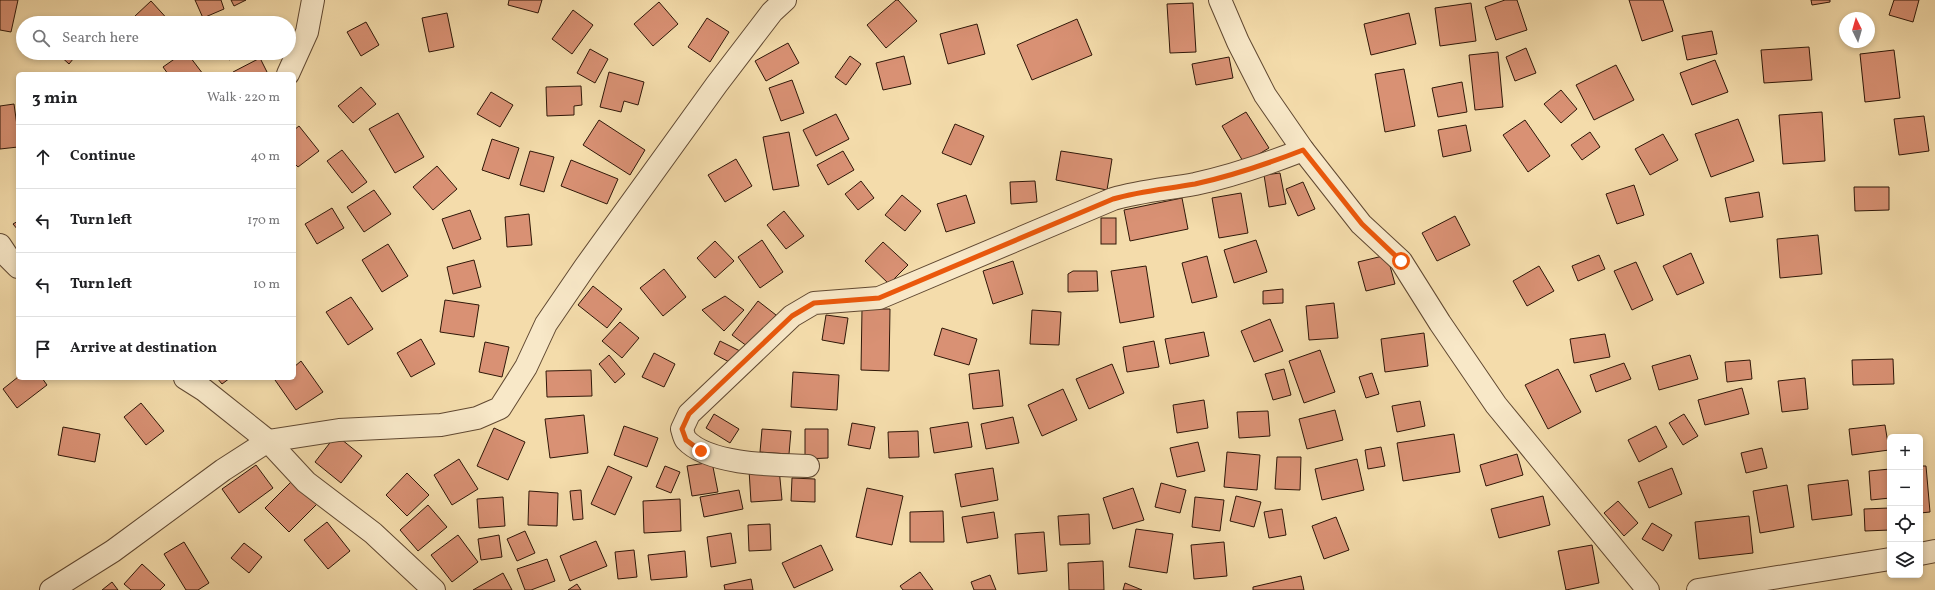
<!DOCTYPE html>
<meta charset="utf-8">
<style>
:root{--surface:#fff;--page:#f6f6f6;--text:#202124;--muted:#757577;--line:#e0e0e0}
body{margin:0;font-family:Vollkorn,serif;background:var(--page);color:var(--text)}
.controls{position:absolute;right:12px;bottom:12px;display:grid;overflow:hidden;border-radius:6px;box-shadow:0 2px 6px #0003}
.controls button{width:36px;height:36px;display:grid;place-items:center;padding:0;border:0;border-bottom:1px solid var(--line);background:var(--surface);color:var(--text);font:20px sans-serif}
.compass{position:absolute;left:1839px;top:12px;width:36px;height:36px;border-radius:50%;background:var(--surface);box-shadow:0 2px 6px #0003;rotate:355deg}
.stop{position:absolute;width:12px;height:12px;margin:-9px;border:3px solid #ea580c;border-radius:50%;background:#fff}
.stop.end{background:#ea580c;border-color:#fff;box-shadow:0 1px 4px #0008}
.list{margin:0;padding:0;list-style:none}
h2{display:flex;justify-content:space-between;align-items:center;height:52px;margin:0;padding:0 16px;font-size:17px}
h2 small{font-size:13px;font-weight:400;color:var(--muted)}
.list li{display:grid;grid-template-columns:26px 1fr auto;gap:12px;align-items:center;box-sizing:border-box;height:64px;padding:0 16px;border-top:1px solid var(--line)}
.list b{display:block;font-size:15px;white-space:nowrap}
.list em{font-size:13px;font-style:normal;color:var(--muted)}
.icon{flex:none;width:22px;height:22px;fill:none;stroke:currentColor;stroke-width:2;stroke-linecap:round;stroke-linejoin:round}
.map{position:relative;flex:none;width:1935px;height:590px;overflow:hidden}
.search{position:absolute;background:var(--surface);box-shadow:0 2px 6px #0003;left:16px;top:16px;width:280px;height:44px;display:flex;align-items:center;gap:10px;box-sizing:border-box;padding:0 14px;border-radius:22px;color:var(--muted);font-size:15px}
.panel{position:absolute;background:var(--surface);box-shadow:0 2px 6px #0003;left:16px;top:72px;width:280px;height:308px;border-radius:6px}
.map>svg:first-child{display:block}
.building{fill:#d99174;stroke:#2f1708}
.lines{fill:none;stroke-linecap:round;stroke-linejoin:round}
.minor-casing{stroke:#604831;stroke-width:24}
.minor{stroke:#f8e8c8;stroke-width:22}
.route{stroke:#ea580c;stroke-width:5}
</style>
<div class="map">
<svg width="1935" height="590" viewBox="0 0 1935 590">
<rect width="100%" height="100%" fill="#f4dcab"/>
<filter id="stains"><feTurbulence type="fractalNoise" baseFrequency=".005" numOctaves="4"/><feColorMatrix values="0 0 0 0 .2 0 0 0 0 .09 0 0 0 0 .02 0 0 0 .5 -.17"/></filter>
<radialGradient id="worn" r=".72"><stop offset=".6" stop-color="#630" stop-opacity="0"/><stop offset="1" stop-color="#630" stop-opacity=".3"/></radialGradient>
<g class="building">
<path d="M0 0H18L11 32 0 30Z"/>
<path d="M195 0H221L224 9 203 18Z"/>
<path d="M231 0H246L234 6Z"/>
<path d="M509 0H542L538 13 508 5Z"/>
<path d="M896 0H898L917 21 886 48 867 25Z"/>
<path d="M1505 0H1517L1527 30 1496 40 1485 7Z"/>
<path d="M1629 0H1663L1673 31 1642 41Z"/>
<path d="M1811 0H1830V2L1812 5Z"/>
<path d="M1894 0H1919L1913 22 1889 15Z"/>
<path d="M151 1 171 23H141L135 16Z"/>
<path d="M659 2 678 24 653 46 634 24Z"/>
<path d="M1193 3 1196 52 1170 53 1167 4Z"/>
<path d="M1471 3 1476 41 1440 46 1435 8Z"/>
<path d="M573 10 593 25 572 54 552 39Z"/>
<path d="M447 13 454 47 429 52 422 18Z"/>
<path d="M1409 13 1416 44 1371 55 1364 24Z"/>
<path d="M234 18 237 23H224Z"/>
<path d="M707 18 729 32 710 62 688 47Z"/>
<path d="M1077 19 1092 55 1032 80 1017 45Z"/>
<path d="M366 22 379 45 361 56 347 32Z"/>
<path d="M977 24 985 54 948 64 940 34Z"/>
<path d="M1712 31 1717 54 1687 60 1682 36Z"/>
<path d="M788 43 799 63 766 81 755 61Z"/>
<path d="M1809 47 1812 80 1764 83 1761 50Z"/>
<path d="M1526 48 1536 73 1515 81 1506 57Z"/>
<path d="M590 49 608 59 595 83 577 73Z"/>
<path d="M1894 50 1900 98 1865 102 1860 54Z"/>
<path d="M1498 52 1503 107 1475 110 1469 55Z"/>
<path d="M57 53H78L69 64Z"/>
<path d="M183 53H187L203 74H168L163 67Z"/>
<path d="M225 53H242L229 60Z"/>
<path d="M850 56 861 64 846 85 835 77Z"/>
<path d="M904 56 911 84 883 90 876 63Z"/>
<path d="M1229 57 1233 78 1196 85 1192 64Z"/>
<path d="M260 58 268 74H235L233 72Z"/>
<path d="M1715 60 1728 92 1692 105 1680 73Z"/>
<path d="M1616 65 1634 100 1594 120 1576 85Z"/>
<path d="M1404 69 1415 126 1385 132 1375 74Z"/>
<path d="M609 72 644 82 638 105 624 101 621 112 600 107Z"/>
<path d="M792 80 804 113 781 121 769 88Z"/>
<path d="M1462 82 1467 112 1438 117 1432 88Z"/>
<path d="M581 86 582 105 574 106V115L547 116 546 87Z"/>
<path d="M361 87 376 104 353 123 338 106Z"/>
<path d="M1561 90 1577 109 1561 123 1544 104Z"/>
<path d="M491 92 513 105 500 127 477 114Z"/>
<path d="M14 104 18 133V147L0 149V106Z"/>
<path d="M1246 112 1269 148 1244 163 1222 126Z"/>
<path d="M1822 112 1825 161 1783 164 1779 115Z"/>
<path d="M398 113 424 157 395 173 369 129Z"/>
<path d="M836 114 849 139 816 156 803 130Z"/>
<path d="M1924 116 1929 151 1899 155 1894 119Z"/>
<path d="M1738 119 1754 161 1711 177 1695 134Z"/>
<path d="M599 120 645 150 630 175 583 145Z"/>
<path d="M1525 120 1550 156 1528 172 1503 135Z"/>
<path d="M955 124 984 136 971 165 942 153Z"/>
<path d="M1466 125 1471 151 1443 157 1438 130Z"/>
<path d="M299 126 319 151 298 167 294 163V130Z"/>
<path d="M789 132 799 186 773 190 763 137Z"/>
<path d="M1590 132 1600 147 1582 160 1571 145Z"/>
<path d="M1663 134 1678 160 1650 175 1635 149Z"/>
<path d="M492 139 519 148 509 179 482 170Z"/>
<path d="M342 150 367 182 352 193 327 161Z"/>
<path d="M530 151 554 157 544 192 520 185Z"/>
<path d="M843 151 854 170 828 185 817 165Z"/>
<path d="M1061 151 1112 159 1107 190 1056 180Z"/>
<path d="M736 159 752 186 725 202 708 175Z"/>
<path d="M571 160 618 179 607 204 561 186Z"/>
<path d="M437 166 457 189 433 210 413 187Z"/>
<path d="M1280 173 1286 204 1269 207 1264 175Z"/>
<path d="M861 181 874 198 858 210 845 194Z"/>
<path d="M1035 181 1037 202 1011 204 1010 182Z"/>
<path d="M1303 182 1315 209 1298 216 1286 189Z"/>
<path d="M1634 185 1644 215 1617 224 1606 194Z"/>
<path d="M1854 187H1889V210L1855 211Z"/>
<path d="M374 190 391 214 364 232 347 207Z"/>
<path d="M1759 192 1763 217 1730 222 1725 198Z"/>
<path d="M1241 193 1248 233 1219 238 1212 198Z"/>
<path d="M902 195 921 211 905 231 885 215Z"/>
<path d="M966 195 975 223 946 232 937 204Z"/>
<path d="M1182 198 1188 229 1130 241 1124 210Z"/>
<path d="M332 208 344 228 317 244 305 224Z"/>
<path d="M470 210 481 239 453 249 442 219Z"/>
<path d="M784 211 804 236 786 249 767 225Z"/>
<path d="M529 214 532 245 507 247 505 217Z"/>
<path d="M1455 216 1470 245 1437 261 1422 233Z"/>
<rect x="1101" y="218" width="15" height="26"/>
<path d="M18 221V230L13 224Z"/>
<path d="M1818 235 1822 274 1780 278 1777 239Z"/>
<path d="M762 240 783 272 760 288 738 257Z"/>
<path d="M1256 240 1267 272 1234 283 1224 250Z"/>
<path d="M715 241 734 261 715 278 697 258Z"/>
<path d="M883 242 908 265 889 284 865 261Z"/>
<path d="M388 244 408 276 382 292 362 260Z"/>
<path d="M1691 253 1704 283 1677 295 1663 266Z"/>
<path d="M1387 255 1395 284 1366 291 1358 262Z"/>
<path d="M1599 255 1605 269 1578 281 1572 266Z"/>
<path d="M1207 256 1217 297 1192 303 1182 263Z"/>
<path d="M474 260 481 287 453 294 447 267Z"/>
<path d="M1013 261 1023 294 993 304 983 271Z"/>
<path d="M1636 262 1653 300 1632 310 1614 271Z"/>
<path d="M1146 266 1154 317 1120 323 1111 271Z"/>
<path d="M1539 266 1554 291 1527 306 1513 281Z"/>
<path d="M664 269 686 297 663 316 640 288Z"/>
<path d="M1073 271H1097L1098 291 1068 292V274Z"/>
<path d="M593 286 622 309 607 328 578 305Z"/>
<path d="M1283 289V303L1263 304V291Z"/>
<path d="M725 296 744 310 724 331 702 310Z"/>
<path d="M351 297 373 329 348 345 326 312Z"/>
<path d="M445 300 479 305 474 337 440 332Z"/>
<path d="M758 301 776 315 751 349 732 335Z"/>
<path d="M1334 303 1338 338 1309 340 1306 306Z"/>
<path d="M862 309H890L889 371 861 370Z"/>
<path d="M1032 310 1061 312 1059 345 1030 344Z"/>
<path d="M826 315 848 318 844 344 822 340Z"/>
<path d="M1270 319 1283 351 1254 362 1241 331Z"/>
<path d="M620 322 639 338 622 358 602 341Z"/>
<path d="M942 328 977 339 969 365 934 355Z"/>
<path d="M1204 332 1209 356 1170 364 1165 339Z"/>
<path d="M1424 333 1428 366 1385 372 1381 339Z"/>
<path d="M1605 334 1610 357 1574 363 1570 339Z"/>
<path d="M421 339 435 364 411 377 397 353Z"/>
<path d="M720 341 740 351 733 364 714 354Z"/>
<path d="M1154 341 1159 367 1127 372 1123 347Z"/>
<path d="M485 342 509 347 502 377 479 372Z"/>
<path d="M1320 350 1335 392 1304 403 1289 361Z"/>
<path d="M654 353 675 364 664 387 642 377Z"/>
<path d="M609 355 625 374 615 383 599 364Z"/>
<path d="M1690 355 1698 379 1659 390 1652 366Z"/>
<path d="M1893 359 1894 384 1853 385 1852 360Z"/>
<path d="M1750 360 1752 379 1727 382 1725 362Z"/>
<path d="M301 361 323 392 296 410 275 380 278 378H294V367Z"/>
<path d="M1624 363 1631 379 1596 392 1590 375Z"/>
<path d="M1112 364 1124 393 1089 409 1076 379Z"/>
<path d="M1284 369 1291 395 1273 400 1265 374Z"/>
<path d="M1558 369 1581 412 1548 429 1525 385Z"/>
<path d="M591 370 592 396 547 397 546 371Z"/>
<path d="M999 370 1003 406 973 409 969 374Z"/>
<path d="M793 372 839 375 837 410 791 407Z"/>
<path d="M1372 373 1379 394 1366 398 1359 377Z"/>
<path d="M18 377 42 378 47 385 17 408 3 389Z"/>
<path d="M217 378H230L222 384Z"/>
<path d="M1805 378 1808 409 1782 412 1778 381Z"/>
<path d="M1742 388 1749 414 1705 425 1698 400Z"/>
<path d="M1063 389 1077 420 1042 436 1028 405Z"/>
<path d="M1204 400 1208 428 1177 433 1173 405Z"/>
<path d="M1420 401 1425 426 1397 432 1392 406Z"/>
<path d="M141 403 164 431 146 445 124 417Z"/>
<path d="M1335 410 1343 440 1307 449 1299 419Z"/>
<path d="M1268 411 1270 436 1239 438 1237 412Z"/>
<path d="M714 414 739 429 730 443 706 428Z"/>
<path d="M1684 414 1698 436 1683 445 1669 423Z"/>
<path d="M584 415 588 453 550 458 545 419Z"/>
<path d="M1013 417 1019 443 986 449 981 424Z"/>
<path d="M968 422 972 447 934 453 930 428Z"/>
<path d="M852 423 875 427 870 449 848 445Z"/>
<path d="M1885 425 1889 450 1852 455 1849 429Z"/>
<path d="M624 426 658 438 647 467 614 455Z"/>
<path d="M1656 426 1667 447 1639 462 1628 440Z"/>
<path d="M63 427 100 434 95 462 58 455Z"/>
<path d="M494 428 525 442 508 480 477 466Z"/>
<path d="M762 429 791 431 789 454 760 452Z"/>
<path d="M805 429H828V458L805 459Z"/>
<path d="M918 431 919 457 889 458 888 432Z"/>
<path d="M1454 434 1460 472 1403 481 1397 443Z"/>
<path d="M336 435 362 456 341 483 315 462Z"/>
<path d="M1198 442 1205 471 1177 477 1170 448Z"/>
<path d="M1381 447 1385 466 1368 469 1365 450Z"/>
<path d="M1762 448 1767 468 1746 473 1741 453Z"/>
<path d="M1227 452 1260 455 1257 490 1224 487Z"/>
<path d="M1517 454 1523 475 1486 486 1480 465Z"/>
<path d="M1277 457H1301L1300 490 1275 489Z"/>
<path d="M459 459 478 489 452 505 434 475Z"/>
<path d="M1357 459 1364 490 1322 500 1315 469Z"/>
<path d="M712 462 718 492 692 496 687 466Z"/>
<path d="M256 465 273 488 239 513 222 489Z"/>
<path d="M608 466 632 477 615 515 591 504Z"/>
<path d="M665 466 680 472 671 493 656 487Z"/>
<path d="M1920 466H1926L1930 512 1920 513Z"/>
<path d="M779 468 782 500 751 502 749 470Z"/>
<path d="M993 468 998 500 961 507 955 474Z"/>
<path d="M1672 468 1682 494 1649 508 1638 482Z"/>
<path d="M1890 469V498L1871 500 1869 471Z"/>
<path d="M407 473 429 495 407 516 386 495Z"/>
<path d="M297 476 321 500 289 532 265 508Z"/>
<path d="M792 478 815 479V502L791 501Z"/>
<path d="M1848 480 1852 515 1812 520 1808 485Z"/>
<path d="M1161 483 1186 490 1180 513 1155 507Z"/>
<path d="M1787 485 1794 527 1760 533 1753 491Z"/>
<path d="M867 488 903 496 892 545 856 537Z"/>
<path d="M1133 488 1144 520 1113 529 1103 498Z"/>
<path d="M581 490 583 519 573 520 570 491Z"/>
<path d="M739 490 743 509 704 517 700 497Z"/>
<path d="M529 491 558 493 557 526 528 525Z"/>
<path d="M1236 496 1261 502 1254 527 1230 521Z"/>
<path d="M1543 496 1550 525 1499 538 1491 509Z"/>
<path d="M503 497 505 526 479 528 477 499Z"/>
<path d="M1195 497 1224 500 1220 531 1192 527Z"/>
<path d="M680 499 681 531 644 533 643 501Z"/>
<path d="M1618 501 1638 523 1624 536 1604 513Z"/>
<path d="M428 505 447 527 418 551 400 530Z"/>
<path d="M1889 508 1890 530 1865 531 1864 509Z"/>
<path d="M1282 509 1286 535 1269 538 1264 512Z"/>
<path d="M943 511 944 542H910V512Z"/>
<path d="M994 512 998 538 967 543 962 517Z"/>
<path d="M1089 514 1090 544 1060 545 1058 516Z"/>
<path d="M1749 516 1753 553 1699 559 1695 522Z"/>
<path d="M1336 517 1349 550 1324 559 1312 526Z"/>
<path d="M327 522 350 551 328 569 304 540Z"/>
<path d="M1652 523 1672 535 1663 551 1642 539Z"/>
<path d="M770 524 771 550 749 551 748 525Z"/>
<path d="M1136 529 1173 534 1167 573 1129 567Z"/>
<path d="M525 531 535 553 517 561 507 539Z"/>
<path d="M1044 532 1047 571 1018 574 1015 534Z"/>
<path d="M731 533 736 563 711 567 707 537Z"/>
<path d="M458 535 478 562 452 582 431 555Z"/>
<path d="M499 535 502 557 481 560 478 539Z"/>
<path d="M596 541 607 566 570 581 560 556Z"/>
<path d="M184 542 209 583 198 590H186L164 554Z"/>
<path d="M1224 542 1227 576 1194 579 1191 545Z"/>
<path d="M244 543 262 557 249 573 231 558Z"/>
<path d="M821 545 833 570 794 588 782 563Z"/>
<path d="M1592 545 1599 583 1566 590 1558 551Z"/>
<path d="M634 550 637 577 618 579 615 552Z"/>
<path d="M685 551 687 577 651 580 648 555Z"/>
<path d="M547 559 555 581 531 590H525L517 569Z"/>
<path d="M1103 561 1104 590H1069L1068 563Z"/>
<path d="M142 564 165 585 160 590H131L124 584Z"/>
<path d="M920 572 933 590H903L900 586Z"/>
<path d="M503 573 512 590H473Z"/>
<path d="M990 575 996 590H974L971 582Z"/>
<path d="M1301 576 1304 590H1253V587Z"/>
<path d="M751 579 753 590H725L724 585Z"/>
<path d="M112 582 118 590H102Z"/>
<path d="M1125 583 1142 590H1123Z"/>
<path d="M577 584 581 590H568Z"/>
</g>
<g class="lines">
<defs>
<g id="minor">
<path d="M1220 0 1238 42 1265 95 1303 150 1361 224 1401 261 1440 323 1496 405 1648 590"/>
<path d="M288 74 307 32 313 0"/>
<path d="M0 245 8 257 18 267"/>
<path d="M185 378 204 390 268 441 306 482 373 533 434 590"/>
<path d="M808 466C776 465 709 465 686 440 684 438 683 432 682 429L689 414 792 316 814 303 879 298 1113 199C1140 191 1168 189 1195 184 1233 176 1267 164 1303 150"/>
<path d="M1920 554 1935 551"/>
<path d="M51 590 113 551 223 470 268 441 339 430 441 425 477 418 500 408 526 367 546 324 585 267 717 84 772 12 785 0"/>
<path d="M1698 590 1890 559"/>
</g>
</defs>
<use href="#minor" class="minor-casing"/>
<use href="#minor" class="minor"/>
</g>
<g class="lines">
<path class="route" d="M701 451 686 440 682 429 689 414 792 316 814 303 879 298 1113 199C1140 191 1167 189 1195 184 1232 176 1267 164 1303 150L1362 224 1401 261"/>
</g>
<rect width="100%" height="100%" filter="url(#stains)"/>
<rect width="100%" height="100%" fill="url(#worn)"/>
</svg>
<div class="controls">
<button>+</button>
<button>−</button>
<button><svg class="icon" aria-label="locate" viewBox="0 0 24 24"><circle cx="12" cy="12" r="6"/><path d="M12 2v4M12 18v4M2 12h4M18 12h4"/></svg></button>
<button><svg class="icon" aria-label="layers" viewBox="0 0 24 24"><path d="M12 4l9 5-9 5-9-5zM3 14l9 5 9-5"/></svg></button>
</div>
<svg class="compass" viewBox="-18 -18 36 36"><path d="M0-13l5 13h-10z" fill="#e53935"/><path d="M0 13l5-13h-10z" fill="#757577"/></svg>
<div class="stop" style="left:1401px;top:261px"></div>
<div class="stop end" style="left:701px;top:451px"></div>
<div class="search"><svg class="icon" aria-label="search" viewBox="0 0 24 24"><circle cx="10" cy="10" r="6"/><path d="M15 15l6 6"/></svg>Search here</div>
<section class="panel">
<h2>3 min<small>Walk · 220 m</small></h2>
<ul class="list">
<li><svg class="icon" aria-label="ahead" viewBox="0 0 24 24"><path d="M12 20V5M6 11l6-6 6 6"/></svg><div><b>Continue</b></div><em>40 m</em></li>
<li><svg class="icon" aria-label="left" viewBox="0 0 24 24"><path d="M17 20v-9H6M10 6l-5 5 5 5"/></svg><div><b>Turn left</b></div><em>170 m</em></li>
<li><svg class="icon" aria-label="left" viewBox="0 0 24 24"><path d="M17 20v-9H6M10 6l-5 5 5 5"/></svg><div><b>Turn left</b></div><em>10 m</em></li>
<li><svg class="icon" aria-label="arrive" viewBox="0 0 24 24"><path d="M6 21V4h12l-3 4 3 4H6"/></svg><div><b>Arrive at destination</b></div></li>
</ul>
</section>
</div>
